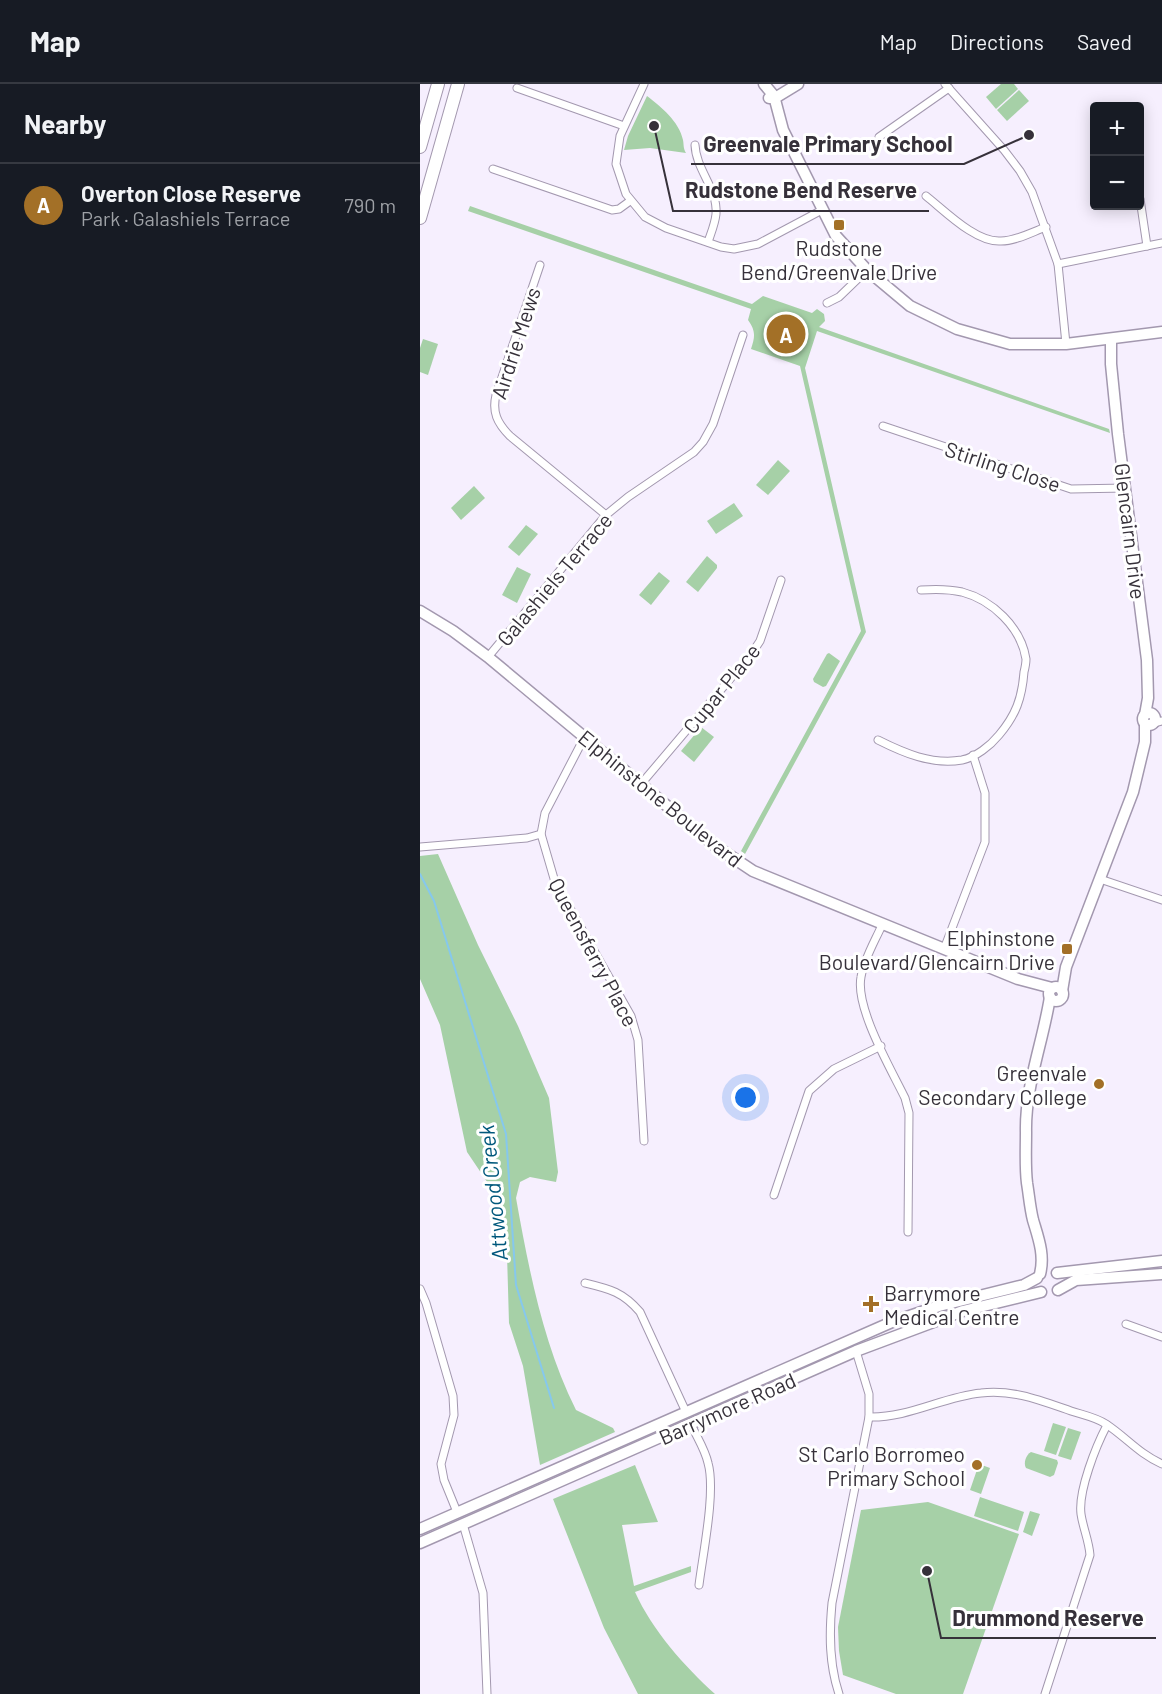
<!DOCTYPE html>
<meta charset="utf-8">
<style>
:root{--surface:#171b24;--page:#20242c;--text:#f1f3f6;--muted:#9ea1a6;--line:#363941;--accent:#a37027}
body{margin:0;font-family:Barlow,sans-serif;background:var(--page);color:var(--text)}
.controls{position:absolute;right:18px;top:18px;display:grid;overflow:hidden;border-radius:6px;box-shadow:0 3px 15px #0003}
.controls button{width:54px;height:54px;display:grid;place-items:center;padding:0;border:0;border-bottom:2px solid var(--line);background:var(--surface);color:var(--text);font:30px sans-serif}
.you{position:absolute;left:326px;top:1014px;width:21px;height:21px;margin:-15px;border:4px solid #fff;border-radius:50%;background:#1a73e8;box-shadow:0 0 0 9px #1a73e833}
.badge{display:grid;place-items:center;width:39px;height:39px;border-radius:50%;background:var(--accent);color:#fff;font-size:20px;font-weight:700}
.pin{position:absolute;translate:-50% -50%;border:3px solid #fff;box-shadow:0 2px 6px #0006}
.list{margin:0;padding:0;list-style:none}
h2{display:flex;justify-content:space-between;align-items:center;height:78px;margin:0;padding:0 24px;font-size:26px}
h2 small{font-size:20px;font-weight:400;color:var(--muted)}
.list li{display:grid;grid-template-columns:39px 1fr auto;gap:18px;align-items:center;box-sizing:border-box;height:84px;padding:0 24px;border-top:2px solid var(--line)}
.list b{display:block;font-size:22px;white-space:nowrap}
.list p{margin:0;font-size:20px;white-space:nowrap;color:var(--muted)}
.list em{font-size:20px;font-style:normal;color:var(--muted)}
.map{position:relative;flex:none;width:742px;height:1610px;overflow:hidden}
header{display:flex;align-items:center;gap:36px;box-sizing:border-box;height:84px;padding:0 30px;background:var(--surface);border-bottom:2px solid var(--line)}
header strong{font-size:28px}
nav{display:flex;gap:33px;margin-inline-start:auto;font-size:21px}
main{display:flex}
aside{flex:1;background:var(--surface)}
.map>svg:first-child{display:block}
.green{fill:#a6d0a7}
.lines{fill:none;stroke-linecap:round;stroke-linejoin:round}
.stream{stroke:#86c8ed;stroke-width:2}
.street-casing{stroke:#a398af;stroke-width:9}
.secondary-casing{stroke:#a398af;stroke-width:13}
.primary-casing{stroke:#a398af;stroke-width:14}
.street{stroke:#fff;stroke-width:7}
.secondary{stroke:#fff;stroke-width:10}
.primary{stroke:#fff;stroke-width:12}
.poi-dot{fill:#a37027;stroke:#fff;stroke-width:2}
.labels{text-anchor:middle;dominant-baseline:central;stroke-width:6;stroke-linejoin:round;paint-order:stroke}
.poi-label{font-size:21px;fill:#36313a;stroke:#fff;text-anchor:end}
.street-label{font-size:21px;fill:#36313a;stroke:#fff}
.water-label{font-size:22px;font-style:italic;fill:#00587c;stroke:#fff}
.leader{fill:none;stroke:#36313a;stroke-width:2}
.callout-dot{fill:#36313a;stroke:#fff;stroke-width:2}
.callout-label{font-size:22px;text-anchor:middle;font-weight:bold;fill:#36313a;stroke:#fff;stroke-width:6;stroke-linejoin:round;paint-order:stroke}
</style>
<header>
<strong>Map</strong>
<nav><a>Map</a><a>Directions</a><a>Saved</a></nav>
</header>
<main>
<aside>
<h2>Nearby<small></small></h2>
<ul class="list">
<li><span class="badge">A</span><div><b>Overton Close Reserve</b><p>Park · Galashiels Terrace</p></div><em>790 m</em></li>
</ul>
</aside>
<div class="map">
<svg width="742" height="1610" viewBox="0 0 742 1610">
<rect width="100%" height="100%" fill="#f6effe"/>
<g class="green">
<path d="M581 0H594L598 5 576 25 566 13Z"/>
<path d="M599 6 609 17 587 37 577 26Z"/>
<path d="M227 12C241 23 259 37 263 56 264 61 263 64 266 69L230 64 204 66 208 52Z"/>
<path d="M50 122 332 220 343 212 392 229 397 225 404 230 405 237 399 243 689 345 690 349 397 247 385 284 446 548 325 770 321 767 441 547 380 282 331 265C335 253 336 247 328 236L331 225 48 127Z"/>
<path d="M3 255 18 260 8 291 0 288V264Z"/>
<path d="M358 376 370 387 348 411 336 401Z"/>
<path d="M54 402 65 414 41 436 31 424Z"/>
<path d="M314 419 323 432 296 450 287 437Z"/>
<path d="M106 441 118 450 99 472 88 463Z"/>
<path d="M287 472 297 481V484L278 508 266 498Z"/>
<path d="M97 483 111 490 97 519 82 511Z"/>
<path d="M239 488 250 497 231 521 219 511Z"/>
<path d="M409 569 420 577 406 602 403 603 394 598 393 595 407 570Z"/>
<path d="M281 643 294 653 274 678 261 667Z"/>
<path d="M18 770 58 861 98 942 129 1014 138 1088 136 1098 110 1093 100 1098 96 1114C109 1186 123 1260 156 1326L193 1344 195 1348 120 1381 103 1282 89 1239 87 1170 80 1117 47 1068 20 941 0 895V772Z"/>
<path d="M633 1339 646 1343 636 1371 624 1367Z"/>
<path d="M648 1344 661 1348 651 1376 638 1372Z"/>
<path d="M611 1368 637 1376 638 1379 634 1391 630 1393 606 1384C603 1379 606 1371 611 1368Z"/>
<path d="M559 1380 570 1384 561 1410 550 1406Z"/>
<path d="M215 1381 238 1438 202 1441 214 1502 271 1482V1488L215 1508C232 1546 264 1582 295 1610H218L184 1544 133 1415Z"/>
<path d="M560 1413 604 1428 598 1447 554 1432Z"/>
<path d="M508 1418 599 1450 543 1610H476L423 1591 419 1567 418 1543 441 1426Z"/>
<path d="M610 1427 620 1430 612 1452 603 1448Z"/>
</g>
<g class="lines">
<path class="stream" d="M0 790 14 817 86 1050 96 1201 134 1324"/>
<defs>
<g id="street">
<path d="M224 0 200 52 196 80 206 110 225 133 246 144 301 163 314 165 338 160 402 126"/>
<path d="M525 0 584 66 600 87 612 108 638 180 646 260"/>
<path d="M97 4 204 42"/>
<path d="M459 53 529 4"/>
<path d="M275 61C276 86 298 105 296 130 295 140 291 149 288 158"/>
<path d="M73 85 192 126 199 125 210 117"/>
<path d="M506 112C525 127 556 159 581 157 596 157 612 148 626 143"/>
<path d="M720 115 727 162"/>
<path d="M638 180 742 159"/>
<path d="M120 181 76 311C72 328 77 339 90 352L186 431"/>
<path d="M407 219 419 213 447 186"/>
<path d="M463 342 651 405 706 404"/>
<path d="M68 573 186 431 208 413 274 368 283 358 293 340 323 251"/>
<path d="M734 639 742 637"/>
<path d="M164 654 125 729 121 750 135 798 211 932 218 956 224 1057"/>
<path d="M458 656C484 669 511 681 542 676 556 673 570 662 579 651 596 631 602 614 604 588 605 584 606 579 606 575 601 543 572 516 542 508 529 505 514 505 501 506"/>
<path d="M221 700 332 569 340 557 361 496"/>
<path d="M0 763 107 754 121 750"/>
<path d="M680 795 742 816"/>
<path d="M462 841C455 857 444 875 441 893 435 924 471 985 485 1014L489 1029 488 1148"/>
<path d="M524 865 565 758V709L553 671"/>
<path d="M354 1111 389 1007 414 985 461 962"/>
<path d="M165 1199C190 1205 203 1208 220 1228L266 1328"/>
<path d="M0 1205 6 1219 33 1312 34 1331 21 1380 24 1396 37 1428"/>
<path d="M706 1240 742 1253"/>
<path d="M449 1333C489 1334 522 1313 561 1309 593 1305 622 1317 651 1327 663 1331 675 1333 686 1340 707 1354 718 1369 742 1380"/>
<path d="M271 1340C276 1352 285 1365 288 1379 296 1407 283 1469 279 1501"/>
<path d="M43 1440 63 1509 67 1610"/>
<path d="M419 1610C409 1580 409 1550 412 1519L449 1333V1310L436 1267"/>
<path d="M625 1610 670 1471C669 1457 663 1444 661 1430 658 1407 676 1362 687 1341"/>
</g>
<g id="secondary">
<path d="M344 0 354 12 363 46 416 152 447 186 490 222 537 245 590 260H646L742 248"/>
<path d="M349 14H355L378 0"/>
<path d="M691 256V280L698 350 727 576 728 614 725 631"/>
<path d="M0 527 33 547 68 573 294 761 333 787 598 895 632 904"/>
<circle cx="729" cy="635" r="6"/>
<circle cx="636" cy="910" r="7"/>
<path d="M642 907 646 883 713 708 725 658V640"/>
<path d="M637 1189 742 1177"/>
<path d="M620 1190C625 1171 618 1153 613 1136 610 1124 609 1111 607 1099 605 1083 606 1065 606 1048 605 1002 623 958 630 913"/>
<path d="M638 1206 656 1196 742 1190"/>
<path d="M0 1445 472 1238 519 1222 604 1201 617 1194"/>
<path d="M0 1459 436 1267 543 1227 621 1208"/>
</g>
<g id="primary">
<path d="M0 63 18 0"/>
<path d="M0 134 38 0"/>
</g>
</defs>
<use href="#street" class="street-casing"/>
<use href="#secondary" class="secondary-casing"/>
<use href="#primary" class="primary-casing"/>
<use href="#street" class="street"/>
<use href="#secondary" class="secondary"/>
<use href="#primary" class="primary"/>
</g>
<g class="poi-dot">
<rect x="413" y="135" width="12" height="12" rx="3"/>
<rect x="641" y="859" width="12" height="12" rx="3"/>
<circle cx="679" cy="1000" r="6"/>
<path d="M448 1211h6v6h6v6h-6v6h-6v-6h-6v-6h6z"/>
<circle cx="557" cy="1381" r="6"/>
</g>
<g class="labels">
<g class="poi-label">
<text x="419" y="163" text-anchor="middle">Rudstone<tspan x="419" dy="24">Bend/Greenvale Drive</tspan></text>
<text x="635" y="853">Elphinstone<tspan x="635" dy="24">Boulevard/Glencairn Drive</tspan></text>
<text x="667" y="988">Greenvale<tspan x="667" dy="24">Secondary College</tspan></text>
<text x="464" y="1208" text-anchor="start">Barrymore<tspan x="464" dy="24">Medical Centre</tspan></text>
<text x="545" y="1369">St Carlo Borromeo<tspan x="545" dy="24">Primary School</tspan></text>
</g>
<g class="street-label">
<text transform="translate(95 259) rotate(-72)">Airdrie Mews</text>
<text transform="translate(583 382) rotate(18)">Stirling Close</text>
<text transform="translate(711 447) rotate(83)">Glencairn Drive</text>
<text transform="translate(134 495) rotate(-50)">Galashiels Terrace</text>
<text transform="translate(301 604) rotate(-51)">Cupar Place</text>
<text transform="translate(241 714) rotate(39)">Elphinstone Boulevard</text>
<text transform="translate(174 868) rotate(62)">Queensferry Place</text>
<text transform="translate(307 1324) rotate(-24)">Barrymore Road</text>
</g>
<g class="water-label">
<text transform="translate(72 1109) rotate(-96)">Attwood Creek</text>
</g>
</g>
<path class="leader" d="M609 51L544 80H271M234 42L253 127H509M507 1487L521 1554H736"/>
<g class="callout-dot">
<circle cx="609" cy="51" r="6"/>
<circle cx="234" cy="42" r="6"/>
<circle cx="507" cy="1487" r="6"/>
</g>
<g class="callout-label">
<text x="408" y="68">Greenvale Primary School</text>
<text x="381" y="114">Rudstone Bend Reserve</text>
<text x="628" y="1542">Drummond Reserve</text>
</g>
</svg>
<div class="controls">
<button>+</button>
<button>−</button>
</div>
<div class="you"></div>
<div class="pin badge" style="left:366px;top:250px">A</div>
</div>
</main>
